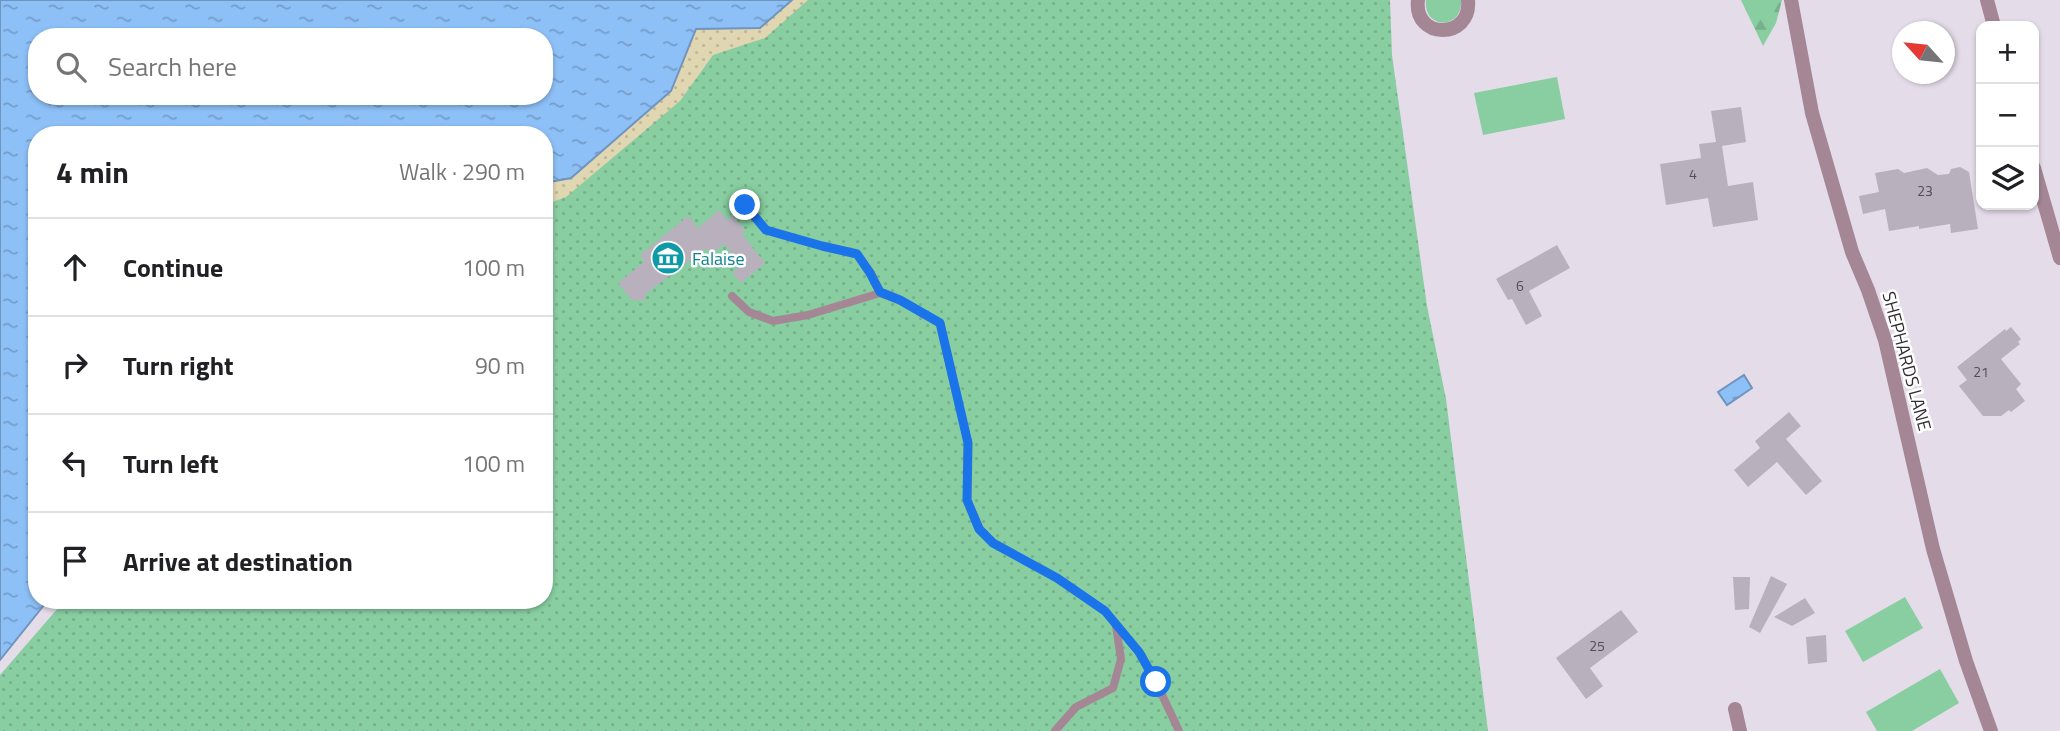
<!DOCTYPE html>
<meta charset="utf-8">
<style>
:root{--surface:#fff;--page:#f6f6f6;--text:#202124;--muted:#757577;--line:#e0e0e0}
body{margin:0;font-family:"Titillium Web",sans-serif;background:var(--page);color:var(--text)}
.controls{position:absolute;right:21px;top:21px;display:grid;overflow:hidden;border-radius:14px;box-shadow:0 2px 5px #0004}
.controls button{width:63px;height:63px;display:grid;place-items:center;padding:0;border:0;border-bottom:2px solid var(--line);background:var(--surface);color:var(--text);font:35px sans-serif}
.compass{position:absolute;left:1892px;top:21px;width:63px;height:63px;border-radius:50%;background:var(--surface);box-shadow:0 2px 5px #0004;rotate:297deg}
.stop{position:absolute;width:21px;height:21px;margin:-16px;border:5px solid #1a73e8;border-radius:50%;background:#fff}
.stop.end{background:#1a73e8;border-color:#fff;box-shadow:0 2px 7px #0008}
.list{margin:0;padding:0;list-style:none}
h2{display:flex;justify-content:space-between;align-items:center;height:91px;margin:0;padding:0 28px;font-size:30px}
h2 small{font-size:23px;font-weight:400;color:var(--muted)}
.list li{display:grid;grid-template-columns:46px 1fr auto;gap:21px;align-items:center;box-sizing:border-box;height:98px;padding:0 28px;border-top:2px solid var(--line)}
.list b{display:block;font-size:26px;white-space:nowrap}
.list em{font-size:23px;font-style:normal;color:var(--muted)}
.icon{flex:none;width:38px;height:38px;fill:none;stroke:currentColor;stroke-width:2;stroke-linecap:round;stroke-linejoin:round}
.map{position:relative;flex:none;width:2060px;height:731px;overflow:hidden}
.search{position:absolute;background:var(--surface);box-shadow:0 2px 5px #0004;left:28px;top:28px;width:525px;height:77px;display:flex;align-items:center;gap:18px;box-sizing:border-box;padding:0 24px;border-radius:28px;color:var(--muted);font-size:26px}
.panel{position:absolute;background:var(--surface);box-shadow:0 2px 5px #0004;left:28px;top:126px;width:525px;height:483px;border-radius:28px}
.map>svg:first-child{display:block}
.grass{fill:#88cea1}
.forest{fill:url(#forest-firs)}
.sand{fill:url(#sand-dots)}
.park{fill:url(#park-dots)}
.water{fill:url(#water-ripples);stroke:#7194bc;stroke-width:2;fill-rule:evenodd}
.building{fill:#b9b0bd}
.lines{fill:none;stroke-linecap:round;stroke-linejoin:round}
.lane{stroke:#a58695;stroke-width:8}
.street{stroke:#a58695;stroke-width:14}
.route{stroke:#1a73e8;stroke-width:9}
.labels{text-anchor:middle;dominant-baseline:central;stroke-width:5;stroke-linejoin:round;paint-order:stroke}
.number-label{font-size:14px;fill:#534e55}
.culture-label{font-size:18px;fill:#0d838f;stroke:#fff;text-anchor:start}
.street-label{font-size:18px;fill:#312d32;stroke:#fff}
</style>
<div class="map">
<svg width="2060" height="731" viewBox="0 0 2060 731">
<defs>
<pattern id="forest-firs" width="22" height="20" patternUnits="userSpaceOnUse" patternTransform="scale(1.75)"><rect width="22" height="20" fill="#88cea1"/><path d="M5 1l3.5 6h-7zM16 11l3.5 6h-7z" fill="#76b18b"/></pattern>
<pattern id="sand-dots" width="8" height="8" patternUnits="userSpaceOnUse" patternTransform="scale(1.75)"><rect width="8" height="8" fill="#e0d6b1"/><path d="M2 2h.1M6 6h.1" fill="none" stroke="#c1b899" stroke-width="1.8" stroke-linecap="round"/></pattern>
<pattern id="park-dots" width="8" height="8" patternUnits="userSpaceOnUse" patternTransform="scale(1.75)"><rect width="8" height="8" fill="#88cea1"/><path d="M2 2h.1M6 6h.1" fill="none" stroke="#76b18b" stroke-width="1.8" stroke-linecap="round"/></pattern>
<pattern id="water-ripples" width="26" height="14" patternUnits="userSpaceOnUse" patternTransform="scale(1.75)"><rect width="26" height="14" fill="#8dc0f7"/><path d="M2 4q2-2 4 0t4 0M15 11q2-2 4 0t4 0" fill="none" stroke="#749cc9"/></pattern>
</defs>
<rect width="100%" height="100%" fill="#e5dce9"/>
<g class="grass">
<path d="M1426 0H1461C1463 30 1423 30 1426 0Z"/>
<path d="M1557 77 1565 119 1483 135 1474 93Z"/>
<path d="M1905 597 1923 628 1863 662 1845 631Z"/>
<path d="M1940 669 1959 703 1912 731H1877L1866 712Z"/>
</g>
<path class="forest" d="M1741 0H1782L1776 23 1763 46Z"/>
<path class="sand" d="M792 0H952L544 277V183L571 178 671 92 696 29 760 28Z"/>
<path class="park" d="M808 0H1390L1392 55 1427 306 1446 399 1488 731H0V675L65 600H544V205L566 197 680 101 713 55 765 38Z"/>
<g class="water">
<path d="M0 0H792L760 28 696 29 671 91 571 178 544 183V135H37V600H48L0 660ZM37 37H544V96H37Z"/>
<path d="M1744 375 1752 388 1727 405 1718 392Z"/>
</g>
<g class="building">
<path d="M1741 107 1746 142 1722 146 1728 186 1753 182 1758 220 1713 227 1708 198 1666 205 1660 164 1701 158 1699 144 1716 142 1711 111Z"/>
<path d="M1960 167 1969 172 1978 229 1951 233 1950 224 1919 229V226L1889 231 1885 209 1863 214 1859 196 1879 192 1875 173 1898 169 1904 173 1927 168 1938 175 1949 174 1951 169Z"/>
<path d="M719 210 727 220 733 216 746 232 742 234 765 263 741 283 732 272 741 265 724 244 717 250H704L645 294 646 300H632L618 283 645 261 640 255 688 216 698 228Z"/>
<path d="M1557 245 1570 268 1529 291 1542 316 1526 325 1512 299 1508 300 1496 279Z"/>
<path d="M2011 327 2021 339 2018 342 2020 344 2001 359 2021 384 2016 389 2025 401 2011 412 2009 410 2001 416H1983L1959 386 1967 380 1957 367 2005 329 2006 331Z"/>
<path d="M1789 412 1801 426 1786 439 1822 481 1806 495 1777 462 1748 487 1734 470 1760 448 1755 441Z"/>
<path d="M1771 576 1787 584 1760 633 1749 627Z"/>
<path d="M1733 577H1750L1749 609 1735 610Z"/>
<path d="M1805 598 1815 613 1792 626 1774 617Z"/>
<path d="M1621 610 1638 632 1590 668 1603 686 1586 699 1556 658Z"/>
<path d="M1826 635 1827 662 1808 664 1806 637Z"/>
</g>
<g class="lines">
<g class="lane">
<path d="M745 205 766 230 822 246 857 254 871 273 880 293"/>
<path d="M732 296 749 312 773 321 808 315 880 293 899 300 940 323 968 443 967 500 980 529 993 543 1057 578 1105 611 1139 652 1156 682 1179 731"/>
<path d="M1055 731 1076 707 1113 688 1121 659 1116 626"/>
</g>
<g class="street">
<path d="M1418 0C1413 40 1472 40 1468 0"/>
<path d="M1791 0 1812 113 1852 252 1868 290 1885 340 1933 549 1966 661 1991 731"/>
<path d="M1987 0 1994 26"/>
<path d="M2034 168 2060 258"/>
<path d="M1735 709 1740 731"/>
</g>
</g>
<g class="lines">
<path class="route" d="M745 205 766 230 822 246 857 254 870 273 880 292 900 300 940 323 968 443 967 500 979 529 993 543 1057 578 1105 611 1139 652 1156 682"/>
</g>
<defs>
<symbol id="museum-disc" viewBox="-11 -11 22 22"><circle r="9.5" fill="#0f9aa8" stroke="#fff"/><path d="M0-6L6-3V-2H-6V-3ZM-5-1h2V3h-2ZM-1-1h2V3h-2ZM3-1h2V3H3ZM-6 4H6V6H-6Z" fill="#fff"/></symbol>
</defs>
<g fill-rule="evenodd">
<use href="#museum-disc" x="649" y="239" width="38" height="38"/>
</g>
<g class="labels">
<g class="number-label">
<text x="1693" y="173">4</text>
<text x="1925" y="190">23</text>
<text x="1520" y="285">6</text>
<text x="1981" y="371">21</text>
<text x="1597" y="645">25</text>
</g>
<g class="culture-label">
<text x="692" y="258">Falaise</text>
</g>
<g class="street-label">
<text transform="translate(1907 361) rotate(75)">SHEPHARDS LANE</text>
</g>
</g>
</svg>
<div class="controls">
<button>+</button>
<button>−</button>
<button><svg class="icon" aria-label="layers" viewBox="0 0 24 24"><path d="M12 4l9 5-9 5-9-5zM3 14l9 5 9-5"/></svg></button>
</div>
<svg class="compass" viewBox="-18 -18 36 36"><path d="M0-13l5 13h-10z" fill="#e53935"/><path d="M0 13l5-13h-10z" fill="#757577"/></svg>
<div class="stop" style="left:1156px;top:682px"></div>
<div class="stop end" style="left:745px;top:205px"></div>
<div class="search"><svg class="icon" aria-label="search" viewBox="0 0 24 24"><circle cx="10" cy="10" r="6"/><path d="M15 15l6 6"/></svg>Search here</div>
<section class="panel">
<h2>4 min<small>Walk · 290 m</small></h2>
<ul class="list">
<li><svg class="icon" aria-label="ahead" viewBox="0 0 24 24"><path d="M12 20V5M6 11l6-6 6 6"/></svg><div><b>Continue</b></div><em>100 m</em></li>
<li><svg class="icon" aria-label="right" viewBox="0 0 24 24"><path d="M7 20v-9h11M14 6l5 5-5 5"/></svg><div><b>Turn right</b></div><em>90 m</em></li>
<li><svg class="icon" aria-label="left" viewBox="0 0 24 24"><path d="M17 20v-9H6M10 6l-5 5 5 5"/></svg><div><b>Turn left</b></div><em>100 m</em></li>
<li><svg class="icon" aria-label="arrive" viewBox="0 0 24 24"><path d="M6 21V4h12l-3 4 3 4H6"/></svg><div><b>Arrive at destination</b></div></li>
</ul>
</section>
</div>
